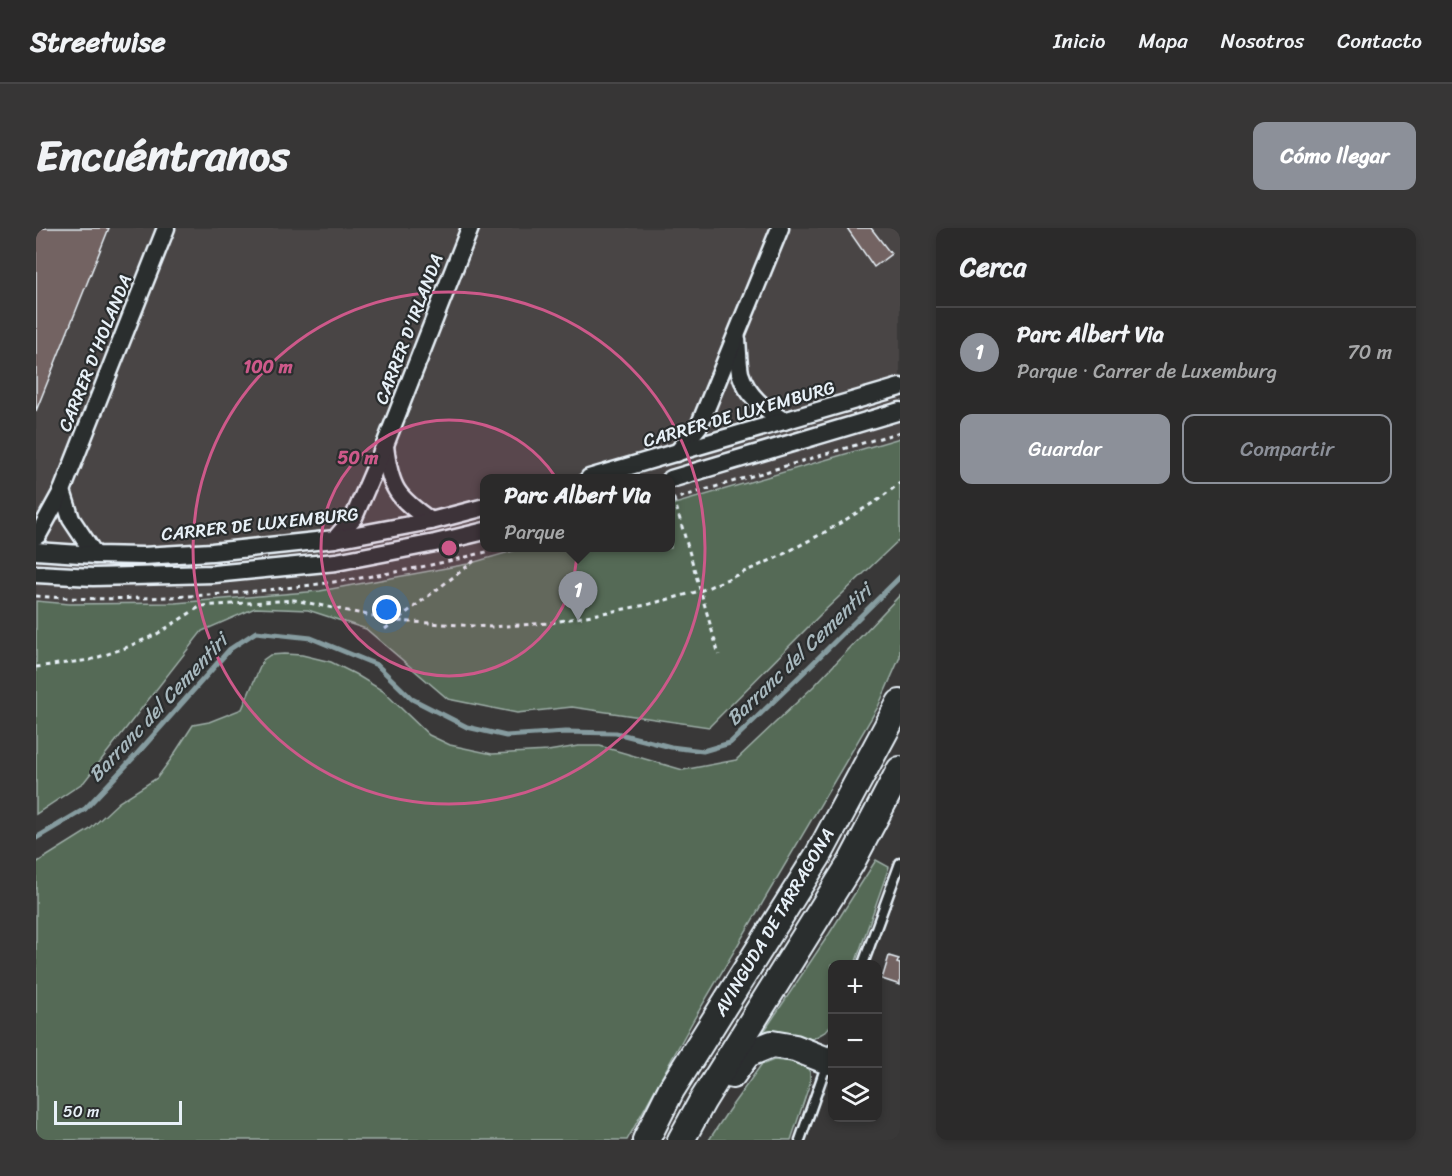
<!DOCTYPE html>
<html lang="es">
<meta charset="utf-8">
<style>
:root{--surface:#2b2a2a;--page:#373636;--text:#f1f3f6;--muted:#a6a7a8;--line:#474647;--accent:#8c9099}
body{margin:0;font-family:Sriracha,sans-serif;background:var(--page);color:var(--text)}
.controls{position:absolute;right:18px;bottom:18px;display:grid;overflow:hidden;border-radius:12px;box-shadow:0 3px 9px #0003}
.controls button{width:54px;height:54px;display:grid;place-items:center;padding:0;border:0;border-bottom:2px solid var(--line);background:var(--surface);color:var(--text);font:30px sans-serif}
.scale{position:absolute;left:18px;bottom:15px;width:128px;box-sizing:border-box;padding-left:6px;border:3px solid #e8f1f8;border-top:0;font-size:16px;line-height:21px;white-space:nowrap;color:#e8f1f8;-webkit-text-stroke:4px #2a2d2e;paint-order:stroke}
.you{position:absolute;left:351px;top:382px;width:21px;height:21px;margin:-15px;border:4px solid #fff;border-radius:50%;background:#1a73e8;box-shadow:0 0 0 9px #1a73e833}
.badge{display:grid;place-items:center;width:39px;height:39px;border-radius:50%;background:var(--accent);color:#fff;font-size:20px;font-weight:700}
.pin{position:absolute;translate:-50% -50px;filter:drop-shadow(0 2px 3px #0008)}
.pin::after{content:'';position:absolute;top:32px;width:21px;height:18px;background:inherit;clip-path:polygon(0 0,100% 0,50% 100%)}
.popup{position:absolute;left:444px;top:246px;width:195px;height:78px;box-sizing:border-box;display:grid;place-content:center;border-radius:12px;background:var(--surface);filter:drop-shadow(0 2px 4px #0005);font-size:20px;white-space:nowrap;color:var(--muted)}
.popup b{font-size:22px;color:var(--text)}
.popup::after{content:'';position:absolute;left:50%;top:100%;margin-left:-12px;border:12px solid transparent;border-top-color:var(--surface)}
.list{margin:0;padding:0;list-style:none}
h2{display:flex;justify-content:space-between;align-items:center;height:78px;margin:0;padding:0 24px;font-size:26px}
h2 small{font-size:20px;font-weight:400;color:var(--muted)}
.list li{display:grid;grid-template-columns:39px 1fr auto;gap:18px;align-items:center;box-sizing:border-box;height:90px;padding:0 24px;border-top:2px solid var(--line)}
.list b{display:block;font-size:22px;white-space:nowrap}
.list p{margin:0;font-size:20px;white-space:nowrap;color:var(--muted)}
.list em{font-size:20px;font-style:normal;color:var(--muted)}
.actions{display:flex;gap:12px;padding:18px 24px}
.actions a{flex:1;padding:14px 0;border:2px solid var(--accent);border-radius:12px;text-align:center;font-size:21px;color:var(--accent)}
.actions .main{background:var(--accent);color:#fff}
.icon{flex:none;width:33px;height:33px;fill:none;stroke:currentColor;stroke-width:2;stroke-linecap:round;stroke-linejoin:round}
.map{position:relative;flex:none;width:864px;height:912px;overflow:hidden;border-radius:12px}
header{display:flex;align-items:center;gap:36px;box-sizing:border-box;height:84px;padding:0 30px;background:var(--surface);border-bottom:2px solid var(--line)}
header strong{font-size:28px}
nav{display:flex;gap:33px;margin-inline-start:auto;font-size:21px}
.intro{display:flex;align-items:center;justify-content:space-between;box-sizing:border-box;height:144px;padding:0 36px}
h1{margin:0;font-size:42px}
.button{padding:15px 27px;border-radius:12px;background:var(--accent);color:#fff;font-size:21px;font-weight:700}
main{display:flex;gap:36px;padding:0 36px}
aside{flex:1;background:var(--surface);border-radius:12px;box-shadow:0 3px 9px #0003}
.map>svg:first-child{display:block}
.built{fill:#4a4545}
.green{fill:#556b57;stroke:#9eaea8;stroke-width:1.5}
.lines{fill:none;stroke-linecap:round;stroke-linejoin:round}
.stream{stroke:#869ca0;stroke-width:5}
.building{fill:#736462;stroke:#e8f1f8;stroke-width:1.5}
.service-casing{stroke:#e8f1f8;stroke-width:13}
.minor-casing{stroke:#e8f1f8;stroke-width:21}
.primary-casing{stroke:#e8f1f8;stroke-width:30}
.path{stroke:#e8f1f8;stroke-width:3;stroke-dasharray:4.5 4.5;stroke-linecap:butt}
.service{stroke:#2a2d2e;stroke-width:8}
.minor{stroke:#2a2d2e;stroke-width:16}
.primary{stroke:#2a2d2e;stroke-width:26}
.ring{fill:none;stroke:#cd598a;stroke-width:3}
.labels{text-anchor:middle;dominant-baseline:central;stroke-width:4.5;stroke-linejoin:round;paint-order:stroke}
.street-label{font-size:18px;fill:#e8f1f8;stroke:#2a2d2e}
.water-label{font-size:20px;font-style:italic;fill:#a7b8be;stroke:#2a2d2e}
.centre{fill:#cd598a;stroke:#2a2d2e;stroke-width:3}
.ring-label{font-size:18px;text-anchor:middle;font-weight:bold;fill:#cd598a;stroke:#2a2d2e;stroke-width:4.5;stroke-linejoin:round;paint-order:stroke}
</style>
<header>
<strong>Streetwise</strong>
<nav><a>Inicio</a><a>Mapa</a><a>Nosotros</a><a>Contacto</a></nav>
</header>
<div class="intro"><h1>Encuéntranos</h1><a class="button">Cómo llegar</a></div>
<main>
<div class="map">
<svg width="864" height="912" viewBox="0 0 864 912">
<rect width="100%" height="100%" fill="#393838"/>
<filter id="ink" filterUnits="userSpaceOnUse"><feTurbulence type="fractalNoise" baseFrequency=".0167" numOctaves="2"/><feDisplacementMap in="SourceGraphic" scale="12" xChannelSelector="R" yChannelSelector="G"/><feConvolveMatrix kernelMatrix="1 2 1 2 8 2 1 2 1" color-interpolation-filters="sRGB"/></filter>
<g filter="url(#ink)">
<path class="built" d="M0 0H864V210L635 277V250H449V320H487L432 336 284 363 139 375 33 376 0 373Z"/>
<g class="green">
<path d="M864 210V311L786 385 673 499 536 479 481 485 412 471 330 401 272 382 219 380 166 403 48 554 0 586V373L33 376 139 375 284 363 432 336 487 320H635V277Z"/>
<path d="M864 367V429L842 479 658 791 591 912H0V635L53 602 83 574 121 550 135 531 157 497 173 494 206 481 227 432 234 427 248 426 266 427 295 434 319 446 347 463 393 507 414 517 456 526 512 523 542 518H564L647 542 700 532 779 457Z"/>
<path d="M840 632 853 639 819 736H796V796L789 804 773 813 725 808 793 706Z"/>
<path d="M738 832 768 835 774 844V855L755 912H673L692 883 725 837Z"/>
</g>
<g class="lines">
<path class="stream" d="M0 610 49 581 100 527 194 421 220 404 275 410 341 437 376 471 431 499 470 508 529 504 580 505 635 519 667 523 694 515 765 447 864 349"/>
</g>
<g class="building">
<path d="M0 0H73L0 183Z"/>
<path d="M811 0H835L855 26 838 39Z"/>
<path d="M853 728 863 731 861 735 864 736V757L846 751Z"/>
</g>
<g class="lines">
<defs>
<g id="service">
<path d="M827 736 864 635"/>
<path d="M764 912 796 821"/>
</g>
<g id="minor">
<path d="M701 111C702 122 702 134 704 145 711 168 729 181 748 193"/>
<path d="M349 218C354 260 360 269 395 293"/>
<path d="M641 225 663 198 744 0"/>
<path d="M553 250 864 159"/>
<path d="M635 251 864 183"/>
<path d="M26 263 35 291 59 327"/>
<path d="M0 308 2 307 26 263 130 0"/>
<path d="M299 311 318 289 349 217 434 0"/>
<path d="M0 323 59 327 107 328 176 324 299 311 395 293 449 279"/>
<path d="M0 346 57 349 178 346 300 334 399 315 449 303"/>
</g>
<g id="primary">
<path d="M696 847 711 826 736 816 759 820 792 833"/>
<path d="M610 912 635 862 783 626 864 475"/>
<path d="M645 912 667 872 815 635 864 542"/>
</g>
</defs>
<use href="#service" class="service-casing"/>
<use href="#minor" class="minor-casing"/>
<use href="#primary" class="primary-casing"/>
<g class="path">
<path d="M638 271 683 427"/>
<path d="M635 272 864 204"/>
<path d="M0 368C57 373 116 370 173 367 272 360 370 346 465 320"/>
<path d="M349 401 437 334 435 328"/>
<path d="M0 439 54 432 89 420 121 406 165 378 258 372 361 393 455 399 513 395 610 377 664 363 740 330 791 303 842 272 864 255"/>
</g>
<use href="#service" class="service"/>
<use href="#minor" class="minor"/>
<use href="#primary" class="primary"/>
</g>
</g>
<circle cx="413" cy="320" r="128" fill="#cd598a" fill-opacity=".12"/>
<g class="ring">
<circle cx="413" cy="320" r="128"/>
<circle cx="413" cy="320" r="256"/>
</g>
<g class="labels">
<g class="street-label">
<text transform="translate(373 101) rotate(-69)">CARRER D'IRLANDA</text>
<text transform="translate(59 125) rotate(-68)">CARRER D'HOLANDA</text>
<text transform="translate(703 186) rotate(-16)">CARRER DE LUXEMBURG</text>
<text transform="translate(224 296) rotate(-6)">CARRER DE LUXEMBURG</text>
<text transform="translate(738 694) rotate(-59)">AVINGUDA DE TARRAGONA</text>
</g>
<g class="water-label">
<text transform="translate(763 427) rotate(-44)">Barranc del Cementiri</text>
<text transform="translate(122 480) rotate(-47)">Barranc del Cementiri</text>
</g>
</g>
<circle cx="413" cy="320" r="9" class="centre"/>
<g class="ring-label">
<text x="232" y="145">100 m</text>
<text x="322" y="236">50 m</text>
</g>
</svg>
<div class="controls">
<button>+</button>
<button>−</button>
<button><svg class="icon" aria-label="layers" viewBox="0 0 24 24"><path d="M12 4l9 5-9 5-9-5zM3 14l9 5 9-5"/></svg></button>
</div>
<div class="scale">50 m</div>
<div class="you"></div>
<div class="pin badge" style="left:542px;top:393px">1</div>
<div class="popup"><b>Parc Albert Via</b>Parque</div>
</div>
<aside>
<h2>Cerca<small></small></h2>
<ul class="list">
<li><span class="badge">1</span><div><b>Parc Albert Via</b><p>Parque · Carrer de Luxemburg</p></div><em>70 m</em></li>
</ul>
<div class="actions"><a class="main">Guardar</a><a>Compartir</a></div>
</aside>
</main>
